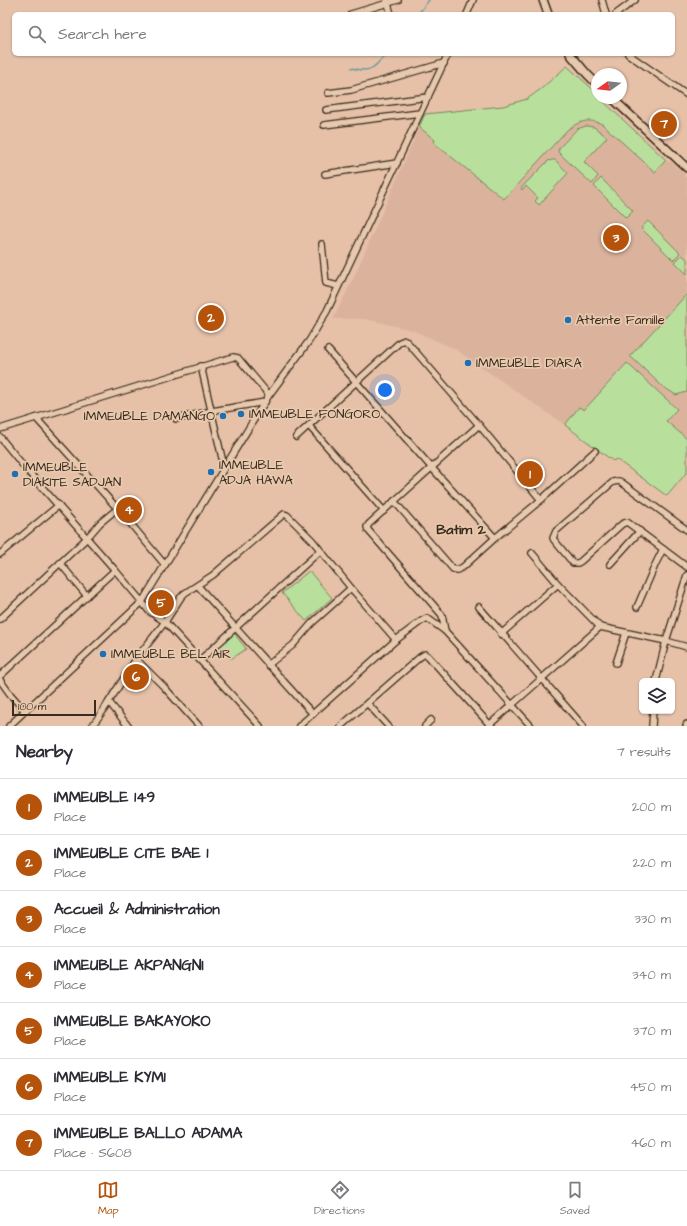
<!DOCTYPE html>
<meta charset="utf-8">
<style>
:root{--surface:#fff;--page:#f7f7f7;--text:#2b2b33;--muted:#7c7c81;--line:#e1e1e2;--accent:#b45309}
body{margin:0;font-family:"Architects Daughter",sans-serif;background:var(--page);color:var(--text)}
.controls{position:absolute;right:12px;bottom:12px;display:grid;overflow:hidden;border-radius:6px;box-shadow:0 1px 3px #0004}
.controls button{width:36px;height:36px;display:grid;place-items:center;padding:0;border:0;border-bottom:1px solid var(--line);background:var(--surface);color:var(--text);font:20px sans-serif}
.compass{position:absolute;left:591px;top:68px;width:36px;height:36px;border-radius:50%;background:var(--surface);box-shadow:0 1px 3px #0004;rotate:255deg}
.scale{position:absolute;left:12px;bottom:10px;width:84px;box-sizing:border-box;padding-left:4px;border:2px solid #3b2a1e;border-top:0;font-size:11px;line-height:14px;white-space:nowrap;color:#3b2a1e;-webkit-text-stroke:3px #e7c9ad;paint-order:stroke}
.you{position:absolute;left:385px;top:390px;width:14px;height:14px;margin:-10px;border:3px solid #fff;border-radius:50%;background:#1a73e8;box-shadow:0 0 0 6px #1a73e833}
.badge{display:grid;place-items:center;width:26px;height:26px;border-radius:50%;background:var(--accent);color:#fff;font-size:13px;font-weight:700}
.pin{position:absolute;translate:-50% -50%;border:2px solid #fff;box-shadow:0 1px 4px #0006}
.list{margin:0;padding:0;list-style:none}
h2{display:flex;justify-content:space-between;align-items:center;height:52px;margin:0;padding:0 16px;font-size:17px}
h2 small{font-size:13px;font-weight:400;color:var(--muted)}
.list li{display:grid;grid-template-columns:26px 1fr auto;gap:12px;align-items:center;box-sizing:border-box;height:56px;padding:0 16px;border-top:1px solid var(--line)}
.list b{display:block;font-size:15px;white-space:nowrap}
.list p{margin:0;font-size:13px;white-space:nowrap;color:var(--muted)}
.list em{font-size:13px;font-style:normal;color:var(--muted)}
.icon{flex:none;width:22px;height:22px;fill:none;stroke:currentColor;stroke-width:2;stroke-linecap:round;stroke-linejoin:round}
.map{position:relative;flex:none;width:687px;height:726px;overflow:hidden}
.search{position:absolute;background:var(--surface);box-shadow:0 1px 3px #0004;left:12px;right:12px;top:12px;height:44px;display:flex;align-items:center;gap:10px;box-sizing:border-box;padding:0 14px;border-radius:6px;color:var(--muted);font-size:15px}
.sheet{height:444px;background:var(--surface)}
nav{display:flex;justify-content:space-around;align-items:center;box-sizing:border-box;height:56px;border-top:1px solid var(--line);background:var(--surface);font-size:11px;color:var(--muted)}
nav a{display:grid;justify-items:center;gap:2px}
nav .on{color:var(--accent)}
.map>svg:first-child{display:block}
.built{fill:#dbb39c}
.green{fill:#b8e09c;stroke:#7a855d}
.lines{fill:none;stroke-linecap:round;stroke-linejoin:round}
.stream{stroke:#70959e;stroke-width:1.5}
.minor-casing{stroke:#3b2a1e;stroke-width:8}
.tertiary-casing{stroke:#3b2a1e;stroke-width:10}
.minor{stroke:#e7c9ad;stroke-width:5.5}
.tertiary{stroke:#e7c9ad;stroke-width:7}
.poi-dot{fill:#1f6fb2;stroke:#e7c9ad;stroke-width:1.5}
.labels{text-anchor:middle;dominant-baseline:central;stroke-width:3.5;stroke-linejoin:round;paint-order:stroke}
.poi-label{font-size:13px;fill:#3b2a1e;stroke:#e7c9ad;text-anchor:start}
.neighbourhood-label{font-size:14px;font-weight:bold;fill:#3b2a1e;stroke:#e7c9ad}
</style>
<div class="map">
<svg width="687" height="726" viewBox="0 0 687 726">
<rect width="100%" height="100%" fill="#e6c1a8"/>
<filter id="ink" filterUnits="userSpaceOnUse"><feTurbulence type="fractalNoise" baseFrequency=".025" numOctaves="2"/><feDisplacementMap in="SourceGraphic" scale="8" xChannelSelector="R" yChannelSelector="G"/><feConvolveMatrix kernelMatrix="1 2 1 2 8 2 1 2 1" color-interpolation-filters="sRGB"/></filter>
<g filter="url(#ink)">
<path class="built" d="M567 66 597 93V98H603L605 100 604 102 668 162 670 161 685 174 684 176 687 178V472L667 496 616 459 613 461 565 425 455 349 412 330 365 319H333L353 279 425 114 503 106 527 99 541 89Z"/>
<g class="green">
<path d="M567 66 597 93V98H603L605 100 604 102 666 160 655 172 602 124C588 118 580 121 567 130L504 199 434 143 435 140 419 127 425 114 503 106 527 99 541 89Z"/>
<path d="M586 126 594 127 607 137 584 162 598 176 592 184 558 152 559 148 577 129Z"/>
<path d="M552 160H555L568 173 539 205 535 201 538 198 526 186 522 190 521 188 548 161Z"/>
<path d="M601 178 633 211 626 218 594 186Z"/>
<path d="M648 221 680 253 673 260 641 228Z"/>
<path d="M682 255 687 259V274L675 262Z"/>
<path d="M687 294V392L676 395 662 386 630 356Z"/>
<path d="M627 363 677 409 666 421 687 439V472L667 496 616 459 613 461 565 425 579 407 584 410Z"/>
<path d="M309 571 332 598 306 621 282 593Z"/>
<path d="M234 633 246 649 231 659 218 647Z"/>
</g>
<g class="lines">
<g class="stream">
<path d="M418 14 429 0"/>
<path d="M351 68C371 73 373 69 386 54"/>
</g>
<defs>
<g id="minor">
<path d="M387 0 391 14"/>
<path d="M602 0 606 14"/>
<path d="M351 14 398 0"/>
<path d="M467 14 473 0"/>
<path d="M616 14 635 0"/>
<path d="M628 54 687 95"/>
<path d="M328 93 351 90 444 63"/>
<path d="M326 110 428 97"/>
<path d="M324 125 420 113"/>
<path d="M325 174 397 163"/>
<path d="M322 244 326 283 338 286"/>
<path d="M328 350 431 467 495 538"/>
<path d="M201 366 224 467"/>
<path d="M36 418 125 517 165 565"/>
<path d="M176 419 212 411 265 402"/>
<path d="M309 426 384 511"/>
<path d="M0 429 233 357 238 358 269 395"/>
<path d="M0 437 26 469 115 570 0 676"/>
<path d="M296 437 400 342 405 340 409 344 479 425 541 500"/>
<path d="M394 501 453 569 457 570 463 567 495 538 541 500 595 451"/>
<path d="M687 530 621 482 619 481 613 482 556 531 553 538 554 540 573 563H578L581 561 622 524 627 522 687 567"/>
<path d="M532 553 558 584 600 627"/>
<path d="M0 554 59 505"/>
<path d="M60 563 87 596"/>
<path d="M610 564 640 531"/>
<path d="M115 570 142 602 269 395 309 341 327 311 448 54"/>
<path d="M198 586 313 714"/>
<path d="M479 607 583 726"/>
<path d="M637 607 656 563 663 549"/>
<path d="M0 619 87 538 100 523 117 509"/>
<path d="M445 631 442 615 368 530 367 527 369 524 479 425"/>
<path d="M501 634 558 584"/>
<path d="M136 659 164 687 199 726"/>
<path d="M200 660 320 551"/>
<path d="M616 663 626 633"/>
<path d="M268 665 293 645 312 623 351 588"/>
<path d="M0 680 10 694 25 711"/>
<path d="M656 681 666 641 687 575"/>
<path d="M109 702 128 726"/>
<path d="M367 703 388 726"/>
<path d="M9 726 142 602 149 611 165 622 260 726"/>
<path d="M92 726 103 711 136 659 165 622 181 597 185 593 213 575 284 514 287 515 312 540 351 588 396 640"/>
<path d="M299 726 396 640 420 622 427 618 445 631 531 726"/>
<path d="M341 726 420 657 425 654 428 656 491 726"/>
<path d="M425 726 431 720"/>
<path d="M488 726 600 627 666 641 687 647"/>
<path d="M652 726 653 711"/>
</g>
<g id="tertiary">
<path d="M543 0 548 14"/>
<path d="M570 54 587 74 597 84"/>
<path d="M612 98 687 168"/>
<path d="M687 726V725"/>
</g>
</defs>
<use href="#minor" class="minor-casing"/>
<use href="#tertiary" class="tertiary-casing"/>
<use href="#minor" class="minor"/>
<use href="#tertiary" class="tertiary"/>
</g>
</g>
<g class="poi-dot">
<circle cx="568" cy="320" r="4"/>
<circle cx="468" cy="363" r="4"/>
<circle cx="241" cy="414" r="4"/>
<circle cx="223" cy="416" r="4"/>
<circle cx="211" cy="472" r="4"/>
<circle cx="15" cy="474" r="4"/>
<circle cx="103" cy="654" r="4"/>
</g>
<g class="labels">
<g class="poi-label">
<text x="576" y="320">Attente Famille</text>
<text x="476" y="363">IMMEUBLE DIARA</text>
<text x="249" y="414">IMMEUBLE FONGORO</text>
<text x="215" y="416" text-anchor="end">IMMEUBLE DAMANGO</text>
<text x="219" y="465">IMMEUBLE<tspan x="219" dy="15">ADJA HAWA</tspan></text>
<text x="23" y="467">IMMEUBLE<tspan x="23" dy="15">DIAKITE SADJAN</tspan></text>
<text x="111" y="654">IMMEUBLE BEL AIR</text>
</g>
<g class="neighbourhood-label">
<text x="461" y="530">Batim 2</text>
</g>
</g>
</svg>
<div class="controls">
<button><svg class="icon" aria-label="layers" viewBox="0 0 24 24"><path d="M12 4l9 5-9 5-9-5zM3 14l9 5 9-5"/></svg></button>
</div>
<svg class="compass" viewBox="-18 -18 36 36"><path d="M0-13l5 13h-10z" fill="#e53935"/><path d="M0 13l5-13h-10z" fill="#7c7c81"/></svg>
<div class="scale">100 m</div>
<div class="you"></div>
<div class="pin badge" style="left:530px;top:474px">1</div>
<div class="pin badge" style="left:211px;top:318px">2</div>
<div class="pin badge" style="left:616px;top:238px">3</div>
<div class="pin badge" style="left:129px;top:510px">4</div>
<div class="pin badge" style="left:161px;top:603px">5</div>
<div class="pin badge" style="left:136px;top:677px">6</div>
<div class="pin badge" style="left:664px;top:124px">7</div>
<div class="search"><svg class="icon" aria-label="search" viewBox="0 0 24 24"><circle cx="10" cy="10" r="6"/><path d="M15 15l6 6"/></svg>Search here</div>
</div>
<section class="sheet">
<h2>Nearby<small>7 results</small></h2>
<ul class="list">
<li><span class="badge">1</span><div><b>IMMEUBLE 149</b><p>Place</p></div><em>200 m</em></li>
<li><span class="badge">2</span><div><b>IMMEUBLE CITE BAE 1</b><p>Place</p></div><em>220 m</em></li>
<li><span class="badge">3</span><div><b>Accueil &amp; Administration</b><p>Place</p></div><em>330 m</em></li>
<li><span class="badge">4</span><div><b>IMMEUBLE AKPANGNI</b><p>Place</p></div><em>340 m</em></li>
<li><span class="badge">5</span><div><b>IMMEUBLE BAKAYOKO</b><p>Place</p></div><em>370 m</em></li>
<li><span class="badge">6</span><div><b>IMMEUBLE KYM1</b><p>Place</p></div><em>450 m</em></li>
<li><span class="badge">7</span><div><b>IMMEUBLE BALLO ADAMA</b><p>Place · S608</p></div><em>460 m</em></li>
</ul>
</section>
<nav>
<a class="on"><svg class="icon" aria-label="map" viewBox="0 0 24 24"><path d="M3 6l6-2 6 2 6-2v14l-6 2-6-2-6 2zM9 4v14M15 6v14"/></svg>Map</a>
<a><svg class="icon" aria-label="directions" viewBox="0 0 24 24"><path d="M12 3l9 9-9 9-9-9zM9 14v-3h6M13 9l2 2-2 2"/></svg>Directions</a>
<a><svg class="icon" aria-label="saved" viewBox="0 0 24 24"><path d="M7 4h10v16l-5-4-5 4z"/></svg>Saved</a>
</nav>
